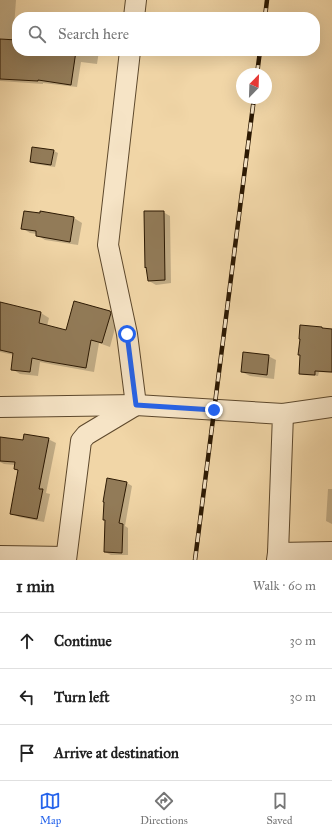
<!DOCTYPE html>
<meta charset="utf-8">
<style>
:root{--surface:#fff;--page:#f2f2f2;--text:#222;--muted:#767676;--line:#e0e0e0;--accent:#2563eb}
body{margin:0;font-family:"IM FELL Great Primer",serif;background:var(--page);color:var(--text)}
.compass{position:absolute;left:236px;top:68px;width:36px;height:36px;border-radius:50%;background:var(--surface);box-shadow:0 4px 16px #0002;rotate:23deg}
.stop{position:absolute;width:12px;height:12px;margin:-9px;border:3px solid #2563eb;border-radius:50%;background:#fff}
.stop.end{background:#2563eb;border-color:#fff;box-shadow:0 1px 4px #0008}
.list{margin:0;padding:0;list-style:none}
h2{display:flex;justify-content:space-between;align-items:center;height:52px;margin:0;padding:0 16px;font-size:17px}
h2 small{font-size:13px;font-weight:400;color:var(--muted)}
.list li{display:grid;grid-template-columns:26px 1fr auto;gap:12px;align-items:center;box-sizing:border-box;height:56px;padding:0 16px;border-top:1px solid var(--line)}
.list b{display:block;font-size:15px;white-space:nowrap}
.list em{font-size:13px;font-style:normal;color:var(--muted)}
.icon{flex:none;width:22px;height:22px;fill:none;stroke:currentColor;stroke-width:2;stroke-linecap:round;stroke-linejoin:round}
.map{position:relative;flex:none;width:332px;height:560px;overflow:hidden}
.search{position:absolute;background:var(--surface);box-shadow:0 4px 16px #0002;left:12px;right:12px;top:12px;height:44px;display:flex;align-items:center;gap:10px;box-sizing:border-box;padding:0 14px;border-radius:16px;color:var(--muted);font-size:15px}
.sheet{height:220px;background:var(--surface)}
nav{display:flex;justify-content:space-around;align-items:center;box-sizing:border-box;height:56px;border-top:1px solid var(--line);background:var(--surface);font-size:11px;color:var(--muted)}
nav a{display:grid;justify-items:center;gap:2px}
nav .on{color:var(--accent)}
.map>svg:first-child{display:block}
.shadow{fill:#0003}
.building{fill:#927b58;stroke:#2c1903}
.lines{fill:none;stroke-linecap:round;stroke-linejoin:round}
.street-casing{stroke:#5d482c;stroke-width:22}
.street{stroke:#f6e4c6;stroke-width:20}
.rail-casing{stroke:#2c1903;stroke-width:4.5}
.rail{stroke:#f6e4c6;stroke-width:3;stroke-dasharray:9;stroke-linecap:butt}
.route{stroke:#2563eb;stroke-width:5}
</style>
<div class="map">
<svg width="332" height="560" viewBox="0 0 332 560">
<rect width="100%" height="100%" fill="#f1d6a7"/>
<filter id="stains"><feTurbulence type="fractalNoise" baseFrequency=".005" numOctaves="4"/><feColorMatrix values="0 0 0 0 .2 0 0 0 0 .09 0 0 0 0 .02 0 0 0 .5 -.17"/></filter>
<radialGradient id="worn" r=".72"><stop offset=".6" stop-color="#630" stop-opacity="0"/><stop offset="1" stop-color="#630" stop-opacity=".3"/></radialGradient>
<g class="shadow">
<path d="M0 0H16L13 41H17V51H99L97 64 81 62 77 87 43 83V84L0 81Z"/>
<path d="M54 151 58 153 55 167 35 164 31 162Z"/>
<path d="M41 212 74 218 82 223 78 245 45 240 37 235V234L30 233 22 228 40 214Z"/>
<path d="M163 212 170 216 171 283 156 285 149 281 147 268 146 267Z"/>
<path d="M0 303 41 313 49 318 47 326 66 331 110 312 118 317 110 347 99 343 94 372 55 365 40 362 38 376 20 374 12 369 14 355 0 352Z"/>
<path d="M332 330V373L319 372 318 376 304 375 300 373Z"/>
<path d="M268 356 276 360 274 379 250 376 242 372Z"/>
<path d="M0 438 24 441 48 439 56 443 46 493 50 494 44 522 19 517 11 513 19 471 15 468V465L4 464 0 462Z"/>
<path d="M127 483 132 486 125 526 128 528V555H111L105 552Z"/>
<path d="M328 489H332V524L326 521Z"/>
</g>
<g class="building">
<path d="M0 39 17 40V51H76L71 85 38 80V81L0 79Z"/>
<path d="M32 147 54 150 51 165 30 162Z"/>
<path d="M24 211 40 213V211L74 217 70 242 36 236V231L21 229Z"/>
<path d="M144 211H164L165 280 148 281 146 267 145 268Z"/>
<path d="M74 301 110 311 111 313 102 343 91 340 86 368 45 361 32 358 30 372 11 370 13 353 0 350V302L41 312 39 323 66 330Z"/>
<path d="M300 325 322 327V328L332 329V372L315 371V375L299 374 300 355H298L300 339H299Z"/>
<path d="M243 352 269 355 267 375 241 372Z"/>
<path d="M24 434 49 438 39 489H43L37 519 10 514 18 470 14 469 15 462 0 461V437L23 440Z"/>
<path d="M107 478 127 482 119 523 123 524 122 553 104 552 105 520H103L104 502H103Z"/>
</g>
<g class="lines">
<defs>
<g id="street">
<path d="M134 17 136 0"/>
<path d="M0 407 136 405 283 414 278 553 277 560"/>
<path d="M283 414 332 407"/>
<path d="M278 553 332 552"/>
<path d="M0 556 66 557"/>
<path d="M66 560 81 441 86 435 136 405 127 334 108 245 130 51"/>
</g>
</defs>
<use href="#street" class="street-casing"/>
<use href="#street" class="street"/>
<defs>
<g id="rail">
<path d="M265 17 267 0"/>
<path d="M257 74 260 51"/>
<path d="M195 560 254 98"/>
</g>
</defs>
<use href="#rail" class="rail-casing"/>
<use href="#rail" class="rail"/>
</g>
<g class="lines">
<path class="route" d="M127 334 136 405 214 410"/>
</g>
<rect width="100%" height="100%" filter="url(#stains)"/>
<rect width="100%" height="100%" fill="url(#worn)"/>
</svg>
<svg class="compass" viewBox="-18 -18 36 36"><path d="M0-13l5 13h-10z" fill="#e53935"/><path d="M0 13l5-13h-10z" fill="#767676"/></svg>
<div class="stop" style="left:127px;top:334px"></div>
<div class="stop end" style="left:214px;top:410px"></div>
<div class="search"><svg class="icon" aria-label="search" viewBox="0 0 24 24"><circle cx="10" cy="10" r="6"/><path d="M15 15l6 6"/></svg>Search here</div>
</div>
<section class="sheet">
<h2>1 min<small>Walk · 60 m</small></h2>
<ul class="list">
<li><svg class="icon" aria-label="ahead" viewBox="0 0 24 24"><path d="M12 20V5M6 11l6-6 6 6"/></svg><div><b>Continue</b></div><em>30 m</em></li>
<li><svg class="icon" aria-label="left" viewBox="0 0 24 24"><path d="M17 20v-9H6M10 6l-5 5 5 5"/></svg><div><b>Turn left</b></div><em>30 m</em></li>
<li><svg class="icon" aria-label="arrive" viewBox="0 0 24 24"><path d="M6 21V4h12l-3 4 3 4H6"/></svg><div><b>Arrive at destination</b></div></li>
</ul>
</section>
<nav>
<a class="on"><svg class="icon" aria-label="map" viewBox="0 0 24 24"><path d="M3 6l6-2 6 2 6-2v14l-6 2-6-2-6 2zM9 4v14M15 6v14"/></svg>Map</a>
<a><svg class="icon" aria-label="directions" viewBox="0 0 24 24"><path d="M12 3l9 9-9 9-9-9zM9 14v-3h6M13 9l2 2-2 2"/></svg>Directions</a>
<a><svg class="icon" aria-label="saved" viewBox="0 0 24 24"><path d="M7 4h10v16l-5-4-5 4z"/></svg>Saved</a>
</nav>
